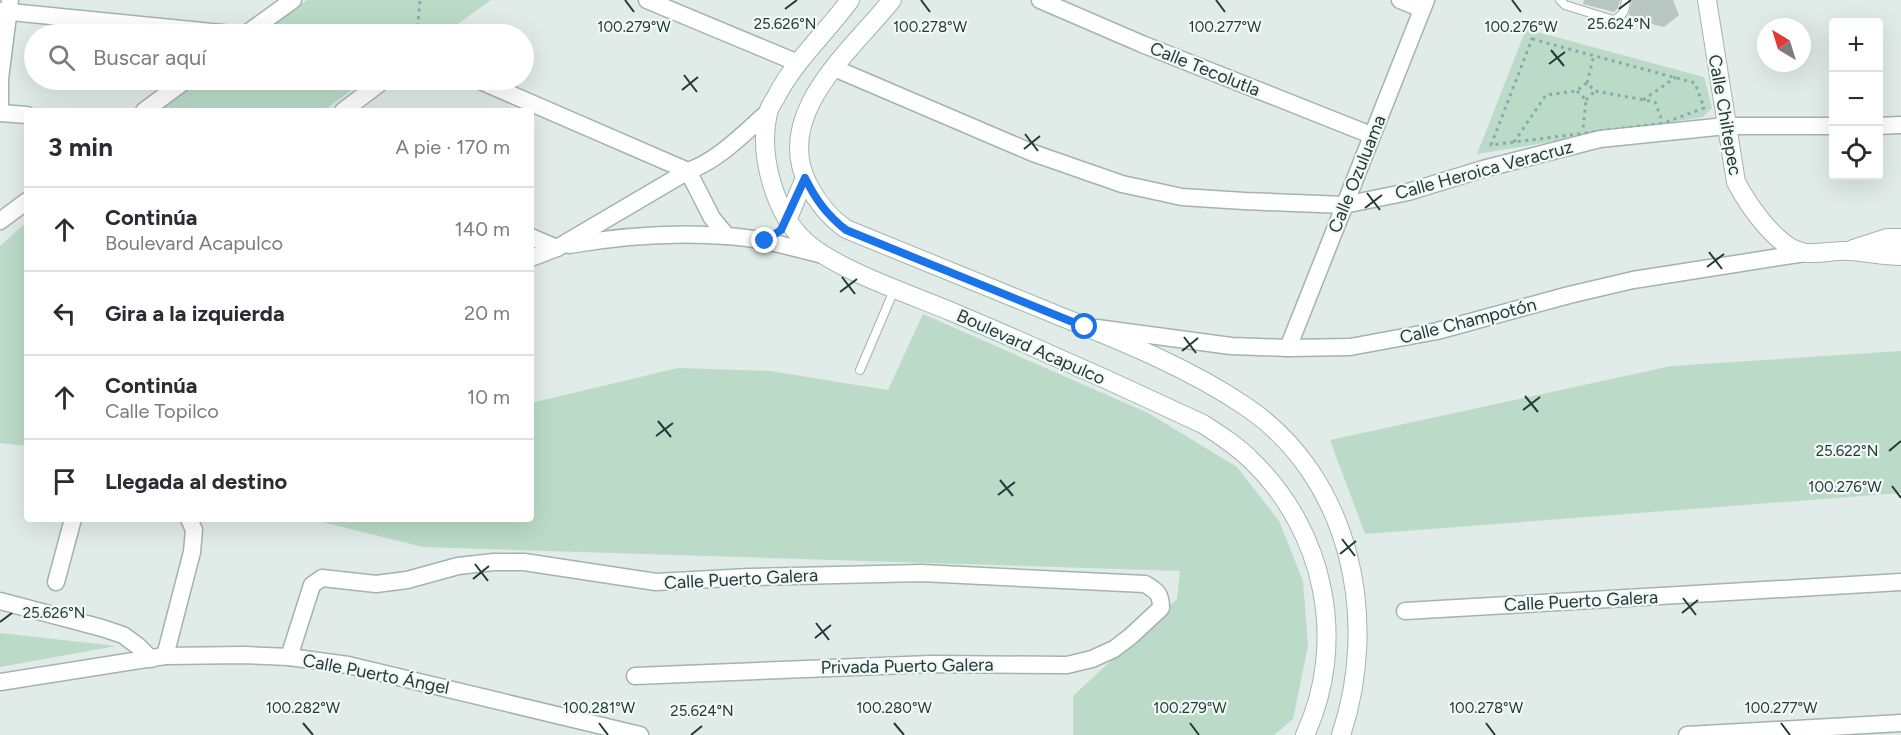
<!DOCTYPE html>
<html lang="es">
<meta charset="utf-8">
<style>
:root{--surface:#fff;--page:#f2f2f3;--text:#2b2b33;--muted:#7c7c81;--line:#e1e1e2}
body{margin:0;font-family:Figtree,sans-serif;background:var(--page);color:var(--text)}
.controls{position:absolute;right:18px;top:18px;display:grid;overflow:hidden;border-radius:6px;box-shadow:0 6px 24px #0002}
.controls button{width:54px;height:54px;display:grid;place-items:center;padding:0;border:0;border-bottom:2px solid var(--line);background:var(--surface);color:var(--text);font:30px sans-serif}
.compass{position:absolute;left:1757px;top:18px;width:54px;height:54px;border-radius:50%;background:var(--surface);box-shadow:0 6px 24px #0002;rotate:322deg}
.stop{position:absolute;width:18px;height:18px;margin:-14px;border:4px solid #1a73e8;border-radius:50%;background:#fff}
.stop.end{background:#1a73e8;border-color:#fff;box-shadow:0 2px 6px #0008}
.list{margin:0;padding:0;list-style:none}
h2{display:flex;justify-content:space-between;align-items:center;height:78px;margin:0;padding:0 24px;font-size:26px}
h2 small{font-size:20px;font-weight:400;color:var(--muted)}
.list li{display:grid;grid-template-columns:39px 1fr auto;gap:18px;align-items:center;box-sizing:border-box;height:84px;padding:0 24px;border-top:2px solid var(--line)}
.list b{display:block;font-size:22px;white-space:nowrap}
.list p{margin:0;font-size:20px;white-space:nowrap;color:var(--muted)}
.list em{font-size:20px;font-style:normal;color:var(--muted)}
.icon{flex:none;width:33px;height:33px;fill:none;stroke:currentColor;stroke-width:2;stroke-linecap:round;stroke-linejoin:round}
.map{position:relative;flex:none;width:1901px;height:735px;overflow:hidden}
.search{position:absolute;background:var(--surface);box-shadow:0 6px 24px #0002;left:24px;top:24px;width:510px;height:66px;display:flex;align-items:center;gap:15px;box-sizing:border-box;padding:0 21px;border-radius:33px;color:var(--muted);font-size:22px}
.panel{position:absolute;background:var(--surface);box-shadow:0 6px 24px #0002;left:24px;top:108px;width:510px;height:414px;border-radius:6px}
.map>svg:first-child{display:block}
.green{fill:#bbdbc8}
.building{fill:#b7c6c1}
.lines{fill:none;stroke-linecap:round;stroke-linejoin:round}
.service-casing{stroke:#a4b3af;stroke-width:10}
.minor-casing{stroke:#a4b3af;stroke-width:19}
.tertiary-casing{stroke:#a4b3af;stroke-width:20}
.secondary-casing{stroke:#a0b6b1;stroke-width:20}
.path{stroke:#83ada5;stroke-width:3;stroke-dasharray:3 4.5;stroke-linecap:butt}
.service{stroke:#fff;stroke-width:8}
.minor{stroke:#fff;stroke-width:16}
.tertiary{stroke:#fff;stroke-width:18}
.secondary{stroke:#fff;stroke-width:18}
.route{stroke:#1a73e8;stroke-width:8}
.ticks{fill:none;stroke:#223b37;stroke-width:2}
.labels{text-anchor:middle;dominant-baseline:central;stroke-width:4.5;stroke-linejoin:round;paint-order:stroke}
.street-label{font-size:18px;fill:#223b37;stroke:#f2f8f5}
.ticks-label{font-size:15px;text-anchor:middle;fill:#223b37;stroke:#f2f8f5;stroke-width:4.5;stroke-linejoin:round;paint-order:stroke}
</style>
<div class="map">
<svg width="1901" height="735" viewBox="0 0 1901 735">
<rect width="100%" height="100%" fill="#e1ebe8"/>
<g class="green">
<path d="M307 0H491L444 34H259Z"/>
<path d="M1526 29 1704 77 1712 108 1703 117 1477 154Z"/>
<path d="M197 80H365L323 111H155Z"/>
<path d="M27 222V446L0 443V246Z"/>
<path d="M923 314 1148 413 1237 467 1279 521 1303 581 1308 646 1293 719 1274 735H1073V696L1177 599 1180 571 423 547 310 519H531V403L678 368 770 371 888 390Z"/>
<path d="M1901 351V493L1365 534 1330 440 1671 366Z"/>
<path d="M0 633 116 646 0 667Z"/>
</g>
<g class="building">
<path d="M1584 0H1620L1618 8 1614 12 1583 4Z"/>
<path d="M1632 0H1673L1679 15 1664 27 1628 18Z"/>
</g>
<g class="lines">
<defs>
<g id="service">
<path d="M1560 0 1565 5 1613 20C1623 17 1625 10 1626 0"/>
<path d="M860 370 895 288"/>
</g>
<g id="minor">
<path d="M647 0 798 63"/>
<path d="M1040 0 1142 44 1371 135"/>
<path d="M1400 0 1422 9"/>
<path d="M0 11 232 34"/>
<path d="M246 34 293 0"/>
<path d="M834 68 1033 153 1122 184 1182 197 1244 201 1344 205 1408 192 1483 169 1600 139 1726 126H1834"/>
<path d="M478 80 688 171 712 218 727 236"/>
<path d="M144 111 186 80"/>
<path d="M343 111 384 80"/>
<path d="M0 113V79L10 0"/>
<path d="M0 113 27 115"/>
<path d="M1878 126 1901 125"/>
<path d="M0 221 27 201"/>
<path d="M531 237 557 248"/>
<path d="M569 245C621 236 674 232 727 236 759 238 791 247 823 255"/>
<path d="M531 258 557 248 688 171C719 160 744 133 768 112"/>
<path d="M1097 328 1231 346 1288 348 1350 347 1437 331 1569 295 1633 280 1805 253"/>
<path d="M1288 348 1426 0"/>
<path d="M56 582 73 519"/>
<path d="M0 601 102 628 123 635 138 646 151 659"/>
<path d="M1405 611 1901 582"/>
<path d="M165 656 192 552 194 530 189 519"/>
<path d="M289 657 312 585 322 578 376 584 407 580 458 566 494 562H524L656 582 749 577 922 573 1145 584C1157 591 1161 594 1161 608L1131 636 1114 649 1092 659 1067 665 931 664 635 676"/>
<path d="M0 682 165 656 244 655 289 657 348 665 640 735"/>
<path d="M1687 735 1901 723"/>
</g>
<g id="tertiary">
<path d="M1707 0 1736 182C1748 205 1779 251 1807 253 1821 254 1836 250 1850 251 1867 252 1883 256 1901 256"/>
<path d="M1853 249 1887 238H1901"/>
</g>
<g id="secondary">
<path d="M850 0C826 33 795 60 776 97 773 102 769 108 768 113 758 155 775 215 807 243 840 271 909 294 950 311 1035 347 1120 385 1203 424 1220 435 1237 446 1251 460 1325 531 1348 642 1305 735"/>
<path d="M892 0C852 50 772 114 808 184 818 204 829 217 846 229 915 257 984 285 1052 313 1118 340 1186 366 1245 406 1351 477 1380 619 1341 735"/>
<path d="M788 218 805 178"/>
</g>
</defs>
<use href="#service" class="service-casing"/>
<use href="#minor" class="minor-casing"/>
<use href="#tertiary" class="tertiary-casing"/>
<use href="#secondary" class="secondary-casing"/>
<g class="path">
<path d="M417 34 420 0"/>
<path d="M1532 39 1695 83 1704 108 1664 123 1491 145Z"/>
<path d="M1587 83 1594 55"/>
<path d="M1577 91 1586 100 1583 129"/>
<path d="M1586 100 1595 91"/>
<path d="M1643 100 1676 77"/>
<path d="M1514 142 1546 95 1576 91 1587 83 1595 91 1655 102 1661 118"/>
</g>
<use href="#service" class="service"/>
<use href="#minor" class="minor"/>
<use href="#tertiary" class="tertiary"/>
<use href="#secondary" class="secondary"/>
</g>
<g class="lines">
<path class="route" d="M765 241 781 230 805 178C816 200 827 215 846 230L1085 327"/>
</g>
<path class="ticks" d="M625 0 634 12M921 0 930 12M1216 0 1225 12M1512 0 1521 12M785 9 797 0M1619 9 1631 0M1551 50 1564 66M1549 64 1565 52M684 75 697 92M682 90 698 77M1025 134 1038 151M1024 149 1040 136M1367 193 1380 210M1365 208 1382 195M1709 252 1722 269M1707 267 1724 254M842 277 855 294M840 292 857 279M1184 337 1196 353M1182 351 1198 338M1525 396 1538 412M1523 410 1540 397M658 421 671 437M656 436 673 423M1889 451 1901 441M1000 480 1013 496M1892 486 1901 498M998 495 1015 482M1342 539 1355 556M1340 554 1356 541M475 564 488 581M473 579 489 566M1683 598 1696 615M1682 613 1698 600M0 622 12 613M816 623 829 640M815 638 831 625M303 723 313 735M599 723 608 735M894 723 904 735M1190 723 1199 735M1486 723 1495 735M1781 723 1790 735M691 735 702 726"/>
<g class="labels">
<g class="street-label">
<text transform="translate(1205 69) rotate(22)">Calle Tecolutla</text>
<text transform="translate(1725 115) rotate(80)">Calle Chiltepec</text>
<text transform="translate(1484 170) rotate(-15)">Calle Heroica Veracruz</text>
<text transform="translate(1357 174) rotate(-68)">Calle Ozuluama</text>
<text transform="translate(1468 321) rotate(-14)">Calle Champotón</text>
<text transform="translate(1031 347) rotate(24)">Boulevard Acapulco</text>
<text transform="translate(741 579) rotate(-3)">Calle Puerto Galera</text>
<text transform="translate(1581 601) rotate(-3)">Calle Puerto Galera</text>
<text transform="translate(907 666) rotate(-1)">Privada Puerto Galera</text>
<text transform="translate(376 674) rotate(11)">Calle Puerto Ángel</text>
</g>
</g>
<g class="ticks-label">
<text x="785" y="29">25.626°N</text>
<text x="1619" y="29">25.624°N</text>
<text x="634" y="32">100.279°W</text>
<text x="930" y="32">100.278°W</text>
<text x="1225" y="32">100.277°W</text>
<text x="1521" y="32">100.276°W</text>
<text x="1847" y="456">25.622°N</text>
<text x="1845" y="492">100.276°W</text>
<text x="54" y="618">25.626°N</text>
<text x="303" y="713">100.282°W</text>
<text x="599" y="713">100.281°W</text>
<text x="894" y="713">100.280°W</text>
<text x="1190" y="713">100.279°W</text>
<text x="1486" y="713">100.278°W</text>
<text x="1781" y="713">100.277°W</text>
<text x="702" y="716">25.624°N</text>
</g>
</svg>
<div class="controls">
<button>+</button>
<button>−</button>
<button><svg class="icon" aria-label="locate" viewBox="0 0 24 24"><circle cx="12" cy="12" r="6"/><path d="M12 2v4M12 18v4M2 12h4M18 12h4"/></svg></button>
</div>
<svg class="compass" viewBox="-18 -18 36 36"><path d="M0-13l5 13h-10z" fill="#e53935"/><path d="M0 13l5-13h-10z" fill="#7c7c81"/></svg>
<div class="stop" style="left:1085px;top:327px"></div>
<div class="stop end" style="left:765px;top:241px"></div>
<div class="search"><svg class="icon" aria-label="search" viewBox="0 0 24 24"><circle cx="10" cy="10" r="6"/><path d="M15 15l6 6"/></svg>Buscar aquí</div>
<section class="panel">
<h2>3 min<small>A pie · 170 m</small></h2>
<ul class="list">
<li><svg class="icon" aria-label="ahead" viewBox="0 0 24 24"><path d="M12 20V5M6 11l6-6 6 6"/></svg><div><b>Continúa</b><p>Boulevard Acapulco</p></div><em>140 m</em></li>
<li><svg class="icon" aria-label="left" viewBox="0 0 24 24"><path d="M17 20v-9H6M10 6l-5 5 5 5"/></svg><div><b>Gira a la izquierda</b></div><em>20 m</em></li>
<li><svg class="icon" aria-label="ahead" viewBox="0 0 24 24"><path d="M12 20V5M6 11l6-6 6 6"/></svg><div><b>Continúa</b><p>Calle Topilco</p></div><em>10 m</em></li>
<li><svg class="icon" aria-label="arrive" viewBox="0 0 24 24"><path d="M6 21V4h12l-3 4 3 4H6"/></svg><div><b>Llegada al destino</b></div></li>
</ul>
</section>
</div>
